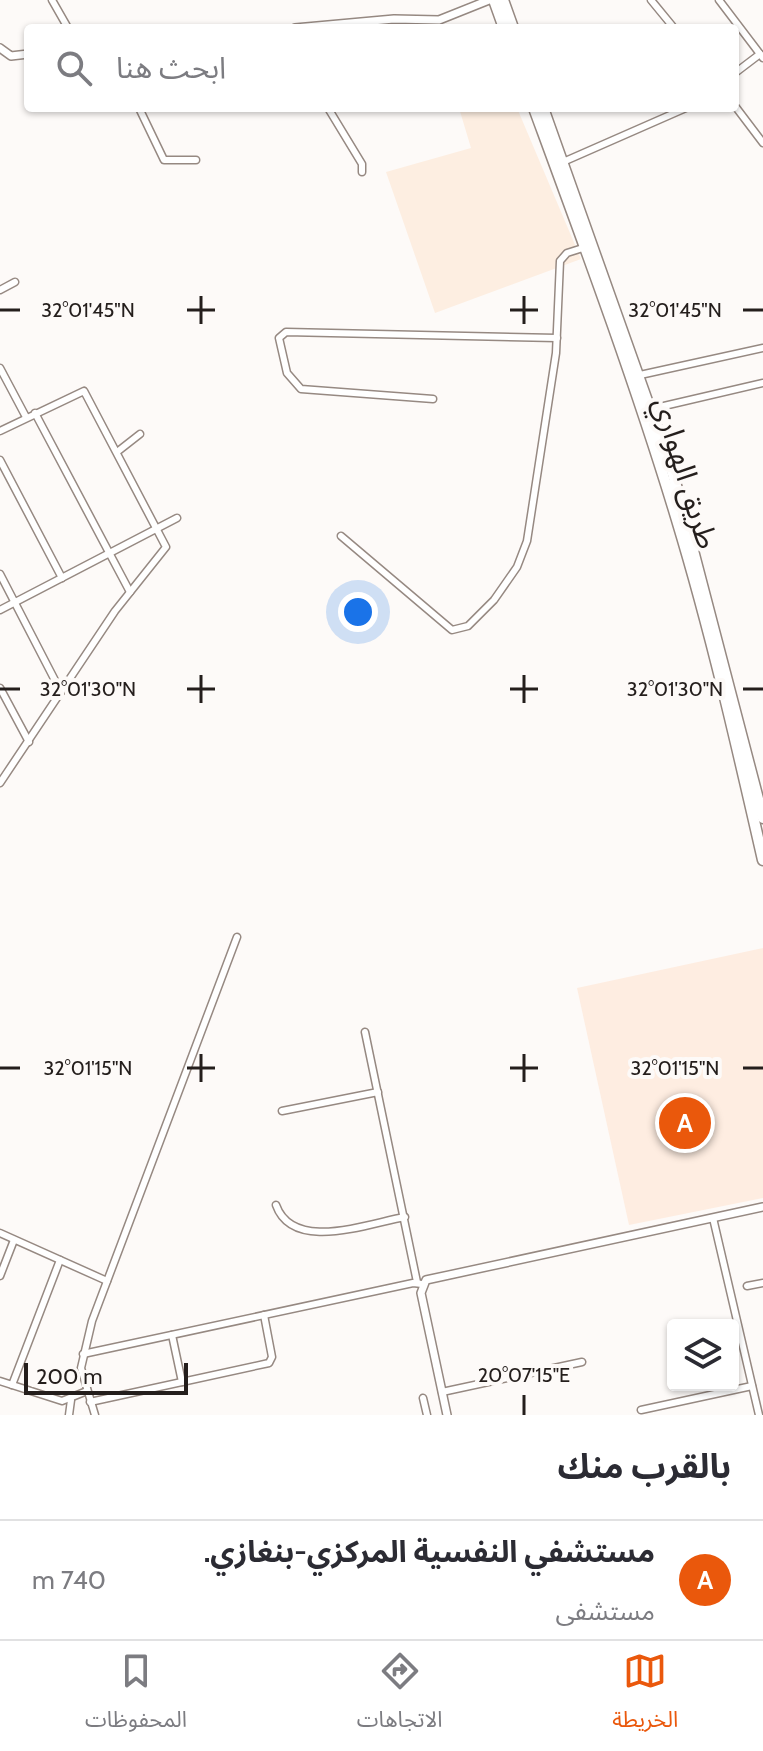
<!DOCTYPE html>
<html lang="ar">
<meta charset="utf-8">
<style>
:root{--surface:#fff;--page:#f7f7f7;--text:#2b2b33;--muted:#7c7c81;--line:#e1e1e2;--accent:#ea580c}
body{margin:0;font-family:Cabin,"Noto Sans Arabic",sans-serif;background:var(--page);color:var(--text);direction:rtl}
.controls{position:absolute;right:24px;bottom:24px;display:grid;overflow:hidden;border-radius:8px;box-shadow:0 2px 6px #0004}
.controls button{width:72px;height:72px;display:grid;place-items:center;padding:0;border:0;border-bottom:2px solid var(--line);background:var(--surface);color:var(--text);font:40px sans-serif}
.scale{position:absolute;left:24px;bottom:20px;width:164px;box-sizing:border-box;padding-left:8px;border:4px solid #241e1c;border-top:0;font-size:22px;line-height:28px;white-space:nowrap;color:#241e1c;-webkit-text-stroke:6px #fdfaf8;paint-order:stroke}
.you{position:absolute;left:358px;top:612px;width:28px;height:28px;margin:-20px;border:6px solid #fff;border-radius:50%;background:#1a73e8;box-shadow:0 0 0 12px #1a73e833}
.badge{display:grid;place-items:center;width:52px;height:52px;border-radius:50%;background:var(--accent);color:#fff;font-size:26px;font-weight:700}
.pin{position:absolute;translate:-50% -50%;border:4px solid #fff;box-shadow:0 2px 8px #0006}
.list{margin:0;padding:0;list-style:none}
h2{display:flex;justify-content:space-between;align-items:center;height:104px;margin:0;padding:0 32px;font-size:34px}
h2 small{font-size:26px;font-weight:400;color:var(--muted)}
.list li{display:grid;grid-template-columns:52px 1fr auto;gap:24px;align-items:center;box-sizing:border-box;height:120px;padding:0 32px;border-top:2px solid var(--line)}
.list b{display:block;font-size:30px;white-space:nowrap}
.list p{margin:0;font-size:26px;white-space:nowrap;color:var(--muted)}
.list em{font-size:26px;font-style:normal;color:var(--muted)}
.icon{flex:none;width:44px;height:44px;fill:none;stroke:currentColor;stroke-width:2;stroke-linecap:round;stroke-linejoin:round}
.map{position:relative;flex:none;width:763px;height:1415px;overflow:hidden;direction:ltr}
.search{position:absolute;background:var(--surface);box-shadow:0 2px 6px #0004;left:24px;right:24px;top:24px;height:88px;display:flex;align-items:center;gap:20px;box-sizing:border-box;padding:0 28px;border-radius:8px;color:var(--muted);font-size:30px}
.sheet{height:224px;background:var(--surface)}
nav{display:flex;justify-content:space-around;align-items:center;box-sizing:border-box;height:112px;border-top:2px solid var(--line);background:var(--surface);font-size:22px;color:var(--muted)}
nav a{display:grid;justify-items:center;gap:4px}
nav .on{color:var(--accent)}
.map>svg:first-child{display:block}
.industrial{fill:#fdeee1}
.medical{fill:#feede1}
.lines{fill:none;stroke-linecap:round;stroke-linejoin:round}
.minor-casing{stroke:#968982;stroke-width:9}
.tertiary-casing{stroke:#968982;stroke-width:10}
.trunk-casing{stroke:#968982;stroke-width:13}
.minor{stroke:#fff;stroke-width:6}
.tertiary{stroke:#fff;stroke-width:7}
.trunk{stroke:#fff;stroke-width:10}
.ticks{fill:none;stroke:#241e1c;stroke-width:3}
.labels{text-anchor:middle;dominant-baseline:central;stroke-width:8;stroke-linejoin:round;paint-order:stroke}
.street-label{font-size:30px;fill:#241e1c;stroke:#fdfaf8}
.ticks-label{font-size:20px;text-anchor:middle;fill:#241e1c;stroke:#fdfaf8;stroke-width:8;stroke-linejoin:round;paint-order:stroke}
</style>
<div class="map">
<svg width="763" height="1415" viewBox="0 0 763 1415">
<rect width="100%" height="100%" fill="#fdfaf8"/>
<path class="industrial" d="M459 108H517L581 259 435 313 386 172 471 148Z"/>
<path class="medical" d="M763 948V1198L629 1225 577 988Z"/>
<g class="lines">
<defs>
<g id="minor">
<path d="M52 0 68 28"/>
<path d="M651 0 674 28"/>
<path d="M719 0 763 58"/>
<path d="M735 73 760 54"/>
<path d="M735 106 763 143"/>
<path d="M139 108 164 160H196"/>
<path d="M328 108 362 164V172"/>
<path d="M563 162 686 108"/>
<path d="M0 290 15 282"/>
<path d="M0 368 26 417"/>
<path d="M640 375 763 348"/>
<path d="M433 399 301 389 287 373 279 338 286 332 557 338"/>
<path d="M651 409 763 383"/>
<path d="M35 413 130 592"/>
<path d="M0 431 84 391 166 547 115 611 0 783"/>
<path d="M117 452 140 434"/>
<path d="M0 460 62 578"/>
<path d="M341 536 452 630 468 626 494 600 517 567 527 541 556 353 560 261 567 253 586 247"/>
<path d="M0 574 61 692"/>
<path d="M0 610 177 518"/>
<path d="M0 688 29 742"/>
<path d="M365 1032 417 1282"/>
<path d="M282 1111 378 1092"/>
<path d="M276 1205C293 1253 369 1223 405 1217"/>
<path d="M713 1218 759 1415"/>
<path d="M0 1233 107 1281"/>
<path d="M0 1276 14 1240"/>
<path d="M747 1286 763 1283"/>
<path d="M172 1335 182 1382"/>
<path d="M83 1354 413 1283 422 1284"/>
<path d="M0 1381 62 1401 87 1391"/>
<path d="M12 1385 60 1260"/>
<path d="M442 1392 582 1362"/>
<path d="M423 1398 427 1415"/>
<path d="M90 1402 269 1363 272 1357 264 1315"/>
<path d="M641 1410 752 1386"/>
<path d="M69 1415 71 1400"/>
<path d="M95 1415 81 1368 92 1321 237 937"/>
</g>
<g id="tertiary">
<path d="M295 28 394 19 439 20 489 0"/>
<path d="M0 48 11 56 28 54"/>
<path d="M447 1415 421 1293 426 1280 763 1207"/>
</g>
<g id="trunk">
<path d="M494 0 504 28"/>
<path d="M503 0 513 28"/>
<path d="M534 108C584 244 635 381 677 520 711 632 737 746 763 860"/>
<path d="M543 108 673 474 763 818"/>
</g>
</defs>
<use href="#minor" class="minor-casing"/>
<use href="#tertiary" class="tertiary-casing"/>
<use href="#trunk" class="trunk-casing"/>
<use href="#minor" class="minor"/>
<use href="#tertiary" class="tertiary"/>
<use href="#trunk" class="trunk"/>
</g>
<path class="ticks" d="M201 296V324M524 296V324M0 310H20M187 310H215M510 310H538M743 310H763M201 675V703M524 675V703M0 689H20M187 689H215M510 689H538M743 689H763M201 1054V1082M524 1054V1082M0 1068H20M187 1068H215M510 1068H538M743 1068H763M524 1395V1415"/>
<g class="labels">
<g class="street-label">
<text transform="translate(686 473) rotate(73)">طريق الهواري</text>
</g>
</g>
<g class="ticks-label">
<text x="88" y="317">32°01'45"N</text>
<text x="675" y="317">32°01'45"N</text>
<text x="88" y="696">32°01'30"N</text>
<text x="675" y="696">32°01'30"N</text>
<text x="88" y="1075">32°01'15"N</text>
<text x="675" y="1075">32°01'15"N</text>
<text x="524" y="1382">20°07'15"E</text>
</g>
</svg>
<div class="controls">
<button><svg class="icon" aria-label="layers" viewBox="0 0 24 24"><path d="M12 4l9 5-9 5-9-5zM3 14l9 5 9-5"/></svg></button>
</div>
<div class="scale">200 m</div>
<div class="you"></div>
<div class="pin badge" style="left:685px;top:1123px">A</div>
<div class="search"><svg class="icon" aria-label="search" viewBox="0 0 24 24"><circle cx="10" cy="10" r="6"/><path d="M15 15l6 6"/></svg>ابحث هنا</div>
</div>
<section class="sheet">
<h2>بالقرب منك<small></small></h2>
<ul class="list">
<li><span class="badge">A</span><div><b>مستشفي النفسية المركزي-بنغازي.</b><p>مستشفى</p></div><em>740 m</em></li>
</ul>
</section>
<nav>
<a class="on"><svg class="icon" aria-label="map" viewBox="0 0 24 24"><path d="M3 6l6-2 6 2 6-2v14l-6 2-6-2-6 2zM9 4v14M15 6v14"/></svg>الخريطة</a>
<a><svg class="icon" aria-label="directions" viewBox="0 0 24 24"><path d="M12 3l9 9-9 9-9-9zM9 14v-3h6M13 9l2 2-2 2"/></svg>الاتجاهات</a>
<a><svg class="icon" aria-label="saved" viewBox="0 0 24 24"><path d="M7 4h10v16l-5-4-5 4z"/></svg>المحفوظات</a>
</nav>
